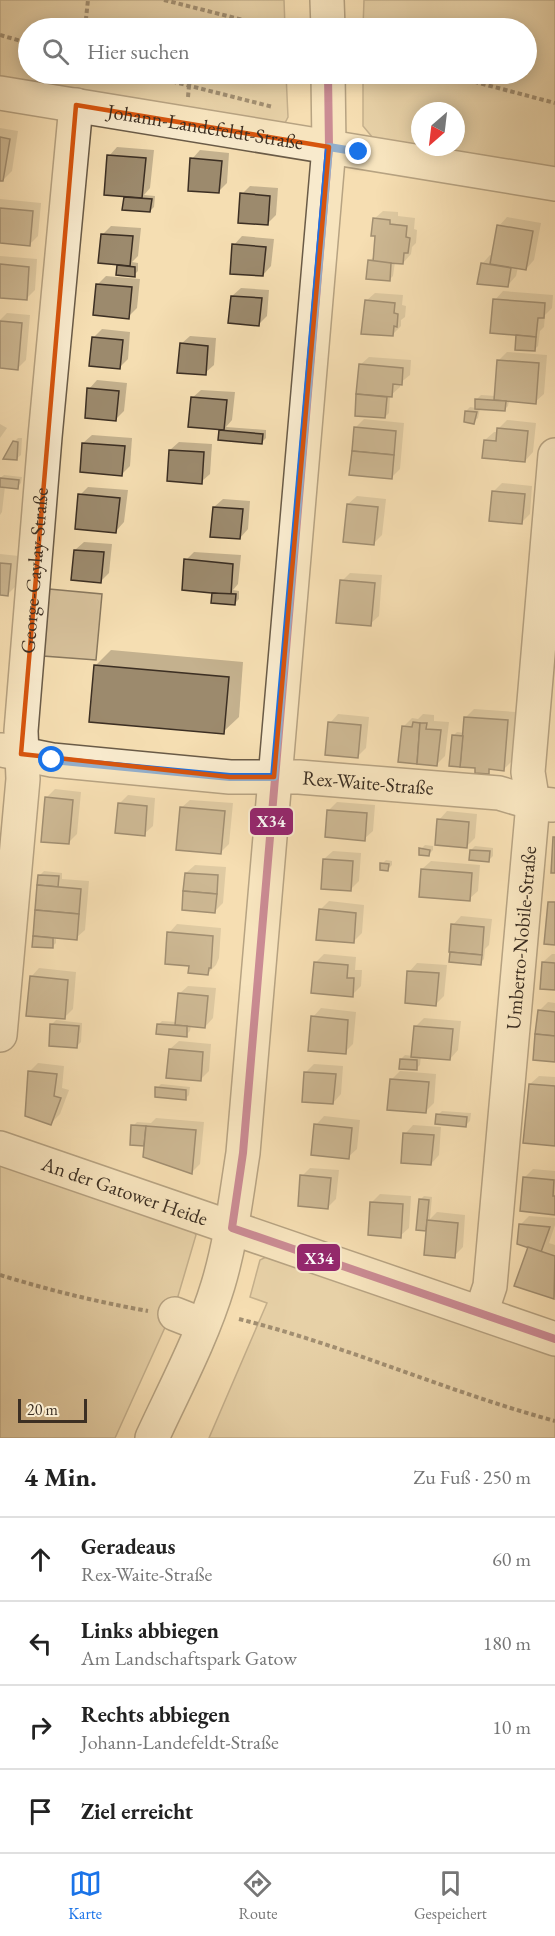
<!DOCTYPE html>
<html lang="de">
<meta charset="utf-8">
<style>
:root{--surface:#fff;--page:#f6f6f6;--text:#222;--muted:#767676;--line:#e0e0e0;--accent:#1a73e8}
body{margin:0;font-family:"EB Garamond",serif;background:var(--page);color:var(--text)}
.compass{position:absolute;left:411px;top:102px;width:54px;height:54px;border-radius:50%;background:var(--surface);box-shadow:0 3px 15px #0003;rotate:208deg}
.scale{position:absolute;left:18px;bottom:15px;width:69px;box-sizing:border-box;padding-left:6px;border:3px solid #3c2f23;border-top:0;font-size:16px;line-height:21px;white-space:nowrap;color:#3c2f23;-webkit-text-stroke:4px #f8eacd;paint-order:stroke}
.stop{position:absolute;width:18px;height:18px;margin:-14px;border:4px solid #1a73e8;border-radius:50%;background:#fff}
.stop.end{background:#1a73e8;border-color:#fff;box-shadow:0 2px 6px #0008}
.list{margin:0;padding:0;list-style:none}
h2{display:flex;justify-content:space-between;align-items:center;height:78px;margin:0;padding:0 24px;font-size:26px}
h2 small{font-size:20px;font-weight:400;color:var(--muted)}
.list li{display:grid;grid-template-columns:39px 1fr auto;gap:18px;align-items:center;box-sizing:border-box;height:84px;padding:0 24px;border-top:2px solid var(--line)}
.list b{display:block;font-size:22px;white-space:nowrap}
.list p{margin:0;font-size:20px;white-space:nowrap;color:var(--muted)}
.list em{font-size:20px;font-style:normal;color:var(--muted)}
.icon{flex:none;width:33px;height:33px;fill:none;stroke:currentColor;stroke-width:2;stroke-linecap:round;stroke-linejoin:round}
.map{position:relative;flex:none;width:555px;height:1438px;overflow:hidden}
.search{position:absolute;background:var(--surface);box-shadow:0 3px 15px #0003;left:18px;right:18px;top:18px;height:66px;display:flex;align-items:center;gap:15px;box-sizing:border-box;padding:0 21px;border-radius:33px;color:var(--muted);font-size:22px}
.sheet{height:414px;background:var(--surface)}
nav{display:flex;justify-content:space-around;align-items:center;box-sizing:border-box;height:84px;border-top:2px solid var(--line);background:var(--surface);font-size:16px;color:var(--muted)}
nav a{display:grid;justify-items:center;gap:3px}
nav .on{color:var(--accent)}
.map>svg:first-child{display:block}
.green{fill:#d6c09a;stroke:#89785e;stroke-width:1.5}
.shadow{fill:#0003}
.building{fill:#9c8a6d;stroke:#3c2f23;stroke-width:1.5}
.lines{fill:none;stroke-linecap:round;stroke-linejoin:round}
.minor-casing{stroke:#6a5b47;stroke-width:36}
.path{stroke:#3c2f23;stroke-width:4;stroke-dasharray:4.5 3;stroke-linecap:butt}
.minor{stroke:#f8eacd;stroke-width:33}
.bus-1-casing{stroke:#f8eacd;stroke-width:12}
.bus-1{stroke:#95276e;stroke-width:8}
.route{stroke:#1a73e8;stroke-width:8}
.marked{fill:none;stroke:#d7550e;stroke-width:4.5;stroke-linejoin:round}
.labels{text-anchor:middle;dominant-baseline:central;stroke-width:4.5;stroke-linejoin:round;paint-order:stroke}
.street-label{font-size:20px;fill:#3c2f23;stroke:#f8eacd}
.line-badge{stroke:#f8eacd;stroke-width:2}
.badge-label{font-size:16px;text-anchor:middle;font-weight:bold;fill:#fff}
</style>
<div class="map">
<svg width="555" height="1438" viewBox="0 0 555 1438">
<rect width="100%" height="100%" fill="#f5deb2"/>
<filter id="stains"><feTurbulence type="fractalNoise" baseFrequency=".00333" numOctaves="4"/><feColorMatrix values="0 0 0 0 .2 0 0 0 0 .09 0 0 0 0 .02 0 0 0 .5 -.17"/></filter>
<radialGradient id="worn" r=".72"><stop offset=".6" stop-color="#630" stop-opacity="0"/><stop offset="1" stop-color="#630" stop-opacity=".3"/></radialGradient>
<g class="green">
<path d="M0 0H284L285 28H28V74H286L288 117 285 123 0 77Z"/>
<path d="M364 0H555V168L426 147H456V111H420V146L373 138 363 126V74H526V28H363Z"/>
<path d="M49 589 102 594 96 660 43 656Z"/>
<path d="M0 1159 188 1224 196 1235 176 1303 115 1438H0Z"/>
<path d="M276 1252 555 1351V1438H209L267 1303 250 1297 260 1260Z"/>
</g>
<g class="shadow">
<path d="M0 128 18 131 12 171 3 180 0 179Z"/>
<path d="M117 147 154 150 150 188 144 195 155 196 154 207 150 211 124 209 125 195 109 156Z"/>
<path d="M200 150 229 153 227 183 218 192 192 159Z"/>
<path d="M250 186 278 188 276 215 267 224 242 194Z"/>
<path d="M0 199 41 203 38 236 30 244 0 242Z"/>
<path d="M383 211 398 212V216L415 218 414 229 417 230 416 243 412 247 411 254 403 263 395 262 393 276 389 280 369 260 375 257 377 235 374 219Z"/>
<path d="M507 217 541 223 534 260 526 269 518 267 516 276 508 285 482 264 490 255 493 256 499 226Z"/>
<path d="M111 226 141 228 138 256 132 262 138 263V271L134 275 117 274 118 263 102 235Z"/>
<path d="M242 236 274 239 271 266 263 275 234 245Z"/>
<path d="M0 256 37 259 35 290 26 299 0 297Z"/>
<path d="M106 276 140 279 137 308 128 317 97 285Z"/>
<path d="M241 288 269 290 267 316 258 325 232 296Z"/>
<path d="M503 291 553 295 552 308 545 315 544 327 540 331 538 346 534 350 517 336 495 300Z"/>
<path d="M375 293 403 295 402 305 406 306 405 317 401 320V326L392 335 366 301Z"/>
<path d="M7 313 30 315 26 360 18 368 0 367V320Z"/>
<path d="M102 329 130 332 128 359 119 368 93 338Z"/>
<path d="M190 336 216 338 214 365 205 373 181 344Z"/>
<path d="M507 352 547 355 544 394 535 402 509 400 508 406 504 410 480 408 478 418 473 422 466 411 470 407 476 408 477 399 481 395 496 396 499 360Z"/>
<path d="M369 357 411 360 410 375 400 383V387L390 396 389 413 385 417 356 414 360 365Z"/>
<path d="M97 380 127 383 124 411 116 419 89 389Z"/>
<path d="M201 390 235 392 232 420 226 427 266 430V438L262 442 221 431 223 429 192 398Z"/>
<path d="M364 419 404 423 400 469 391 478 355 428Z"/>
<path d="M507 420 536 423 533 452 525 461 485 440 494 432H498V429Z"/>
<path d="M0 424 7 428 0 438Z"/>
<path d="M92 435 132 438 130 466 122 474 83 443Z"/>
<path d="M18 438H22L21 455 16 459 14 442Z"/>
<path d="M179 442 212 444 210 474 201 482 170 450Z"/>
<path d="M4 475 22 477 21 483 17 487 5 486 2 512 0 515V478Z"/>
<path d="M502 483 532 486 530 514 521 523 493 492Z"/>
<path d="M88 487 128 490 124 522 116 531 80 495Z"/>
<path d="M357 496 386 499 382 535 374 543 348 504Z"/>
<path d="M223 499 250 501 248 529 240 538 214 507Z"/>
<path d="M84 542 112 544 109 573 101 581 75 550Z"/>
<path d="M194 552 241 555 238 584 233 590 239 591V599L235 603 213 594 186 560Z"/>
<path d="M0 554 19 556 16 586 8 594H0Z"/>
<path d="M350 573 382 575 379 616 370 624 342 581Z"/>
<path d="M111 650 243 662 239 717 223 732 96 665Z"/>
<path d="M474 709 516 712 512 761 504 769 492 768 488 772 453 736 457 732 465 733 466 717Z"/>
<path d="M338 714 369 717 366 748 357 757 330 723Z"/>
<path d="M423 714 434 715V721L449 722 445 756 437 764 403 727 412 718 418 719Z"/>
<path d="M55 789 81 792 77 834 68 843 46 798Z"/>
<path d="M128 795 155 798 153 826 144 834 119 804Z"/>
<path d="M190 800 233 803 229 844 221 852 181 808Z"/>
<path d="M337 802 375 805 373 831 364 839 329 810Z"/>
<path d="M447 811 477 814 475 838 467 846 439 820Z"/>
<path d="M425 845 433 846V850L429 854 421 849Z"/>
<path d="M475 846 493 848V856L489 860 471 850Z"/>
<path d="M333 851 361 853 359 881 350 890 324 859Z"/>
<path d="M386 860 392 861V865L388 869 382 864Z"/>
<path d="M431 861 480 865 478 891 469 899 422 869Z"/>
<path d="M195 865 226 867 223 903 215 911 186 873Z"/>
<path d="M44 871 62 873V879L89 881 85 930 76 938 56 937V943L52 947 34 945 40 875Z"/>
<path d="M329 901 364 905 362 933 353 942 320 910Z"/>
<path d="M461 916 492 919 489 945 485 949 484 959 480 963 453 925Z"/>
<path d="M177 924 221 928 219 958 216 965 208 973 190 965 169 933Z"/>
<path d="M324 954 356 957 355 970H362L361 986 352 995 315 963Z"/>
<path d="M552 954H555V989L543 962Z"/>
<path d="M417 963 447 965 444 996 436 1004 409 972Z"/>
<path d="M39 968 76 972 73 1009 64 1018 31 977Z"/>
<path d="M188 986 216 988 213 1018 205 1027 191 1025 190 1031 186 1035 158 1025 162 1021 177 1022 179 994Z"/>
<path d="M548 1002 555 1003V1061L539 1011Z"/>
<path d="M321 1008 356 1012 353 1044 345 1052 313 1017Z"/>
<path d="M424 1018 461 1021 458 1050 450 1059 421 1056 420 1065 416 1069 401 1059 405 1055 413 1056 415 1027Z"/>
<path d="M56 1020 82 1023 81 1042 77 1046 52 1024Z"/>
<path d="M179 1041 211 1044 209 1071 200 1080 170 1049Z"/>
<path d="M38 1063 64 1066 62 1088 69 1090 60 1114 51 1123 30 1071Z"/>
<path d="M314 1064 343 1066 341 1094 333 1103 306 1072Z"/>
<path d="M400 1071 436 1074 434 1103 425 1112 391 1080Z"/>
<path d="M539 1076 555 1077V1144L530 1084Z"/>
<path d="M161 1084 190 1087 189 1095 185 1099 157 1088Z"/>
<path d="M442 1111 471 1113 470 1121 466 1125 438 1115Z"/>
<path d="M324 1116 360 1120 357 1149 348 1157 316 1125Z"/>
<path d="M156 1118 204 1122 200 1164 192 1172 146 1145 131 1144 133 1126 137 1122 151 1123Z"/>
<path d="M413 1125 441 1127 439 1155 431 1164 405 1134Z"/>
<path d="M310 1168 339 1170 336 1199 328 1207 302 1176Z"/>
<path d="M533 1169 555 1171V1213L524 1178Z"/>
<path d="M380 1194 411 1196 409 1228 400 1236 372 1202Z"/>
<path d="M424 1196 432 1197 430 1219 437 1212 465 1215 463 1247 454 1256 428 1230 418 1229 420 1200Z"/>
<path d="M529 1216 555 1218V1225L549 1243 555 1245V1296L554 1298 520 1225Z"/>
</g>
<g class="building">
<path d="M0 137 10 139 3 181H0Z"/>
<path d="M107 155 146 158 142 198 104 195Z"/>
<path d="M190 158 222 161 219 193 188 191Z"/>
<path d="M240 193 270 196 268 225 238 223Z"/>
<path d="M124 197 152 199 150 212 122 210Z"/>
<path d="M0 208 33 211 30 246 0 243Z"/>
<path d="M373 218 390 220V224L407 226 406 237 410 238 408 253H404L403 264 373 262 375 236H371Z"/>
<path d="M497 225 533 231 526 270 490 264Z"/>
<path d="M101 234 133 236 130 266 98 263Z"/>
<path d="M232 244 266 247 263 276 230 274Z"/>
<path d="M368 260 391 263 390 281 366 279Z"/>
<path d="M481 263 511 268 508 287 477 284Z"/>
<path d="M0 264 29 267 27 300 0 298Z"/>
<path d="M117 265 135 267V277L116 275Z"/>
<path d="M96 284 132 287 129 319 93 315Z"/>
<path d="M231 296 262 298 259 326 228 323Z"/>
<path d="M493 299 545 303 544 318H538L536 337 490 333Z"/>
<path d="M365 300 395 303 394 313 398 314 397 327 394 326 393 336 361 334Z"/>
<path d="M0 321 22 323 18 370 0 368Z"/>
<path d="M516 335 536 337 535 351 515 350Z"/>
<path d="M92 337 123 340 120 369 89 366Z"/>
<path d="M180 343 208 346 206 375 177 373Z"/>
<path d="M497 360 539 363 536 404 494 400Z"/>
<path d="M359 364 403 368 402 385 393 384 392 397 356 394Z"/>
<path d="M87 388 119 391 116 421 85 418Z"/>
<path d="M356 394 387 397 385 418 355 416Z"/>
<path d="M191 397 227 400 224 430 188 427Z"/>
<path d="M475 399 506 401 505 411 475 409Z"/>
<path d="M465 411 477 412 474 424 464 422Z"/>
<path d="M354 427 396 431 394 455 352 451Z"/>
<path d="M497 428 528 431 525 462 482 458 484 440 496 441Z"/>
<path d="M219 430 263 434 262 444 218 440Z"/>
<path d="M13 441 18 442 17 460 3 459Z"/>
<path d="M82 443 125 446 122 476 80 472Z"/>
<path d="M169 450 204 452 202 484 167 481Z"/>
<path d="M352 451 394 455 392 479 349 475Z"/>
<path d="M0 478 19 480 18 489 0 487Z"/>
<path d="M492 491 525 494 522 524 489 521Z"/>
<path d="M78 494 120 498 116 533 75 529Z"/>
<path d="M347 504 378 507 374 545 343 542Z"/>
<path d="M213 507 243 509 240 539 210 537Z"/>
<path d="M74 550 104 552 101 583 71 580Z"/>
<path d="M184 559 233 564 231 595 182 590Z"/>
<path d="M0 563 11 564 8 596 0 595Z"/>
<path d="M340 580 375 583 371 626 336 623Z"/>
<path d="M212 593 236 594 235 605 211 603Z"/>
<path d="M94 665 229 677 224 734 89 722Z"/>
<path d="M464 717 508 720 504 771 489 769V774L475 773V768L460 767Z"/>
<path d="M328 722 361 725 358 758 325 755Z"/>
<path d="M413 722 420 723 417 764 398 762 402 726 412 727Z"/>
<path d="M420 723H427L426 729 441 730 437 766 417 764Z"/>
<path d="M452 735 463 736 460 767 449 766Z"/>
<path d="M45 797 73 800 69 844 41 842Z"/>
<path d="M118 803 147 806 145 836 115 833Z"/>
<path d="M180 807 225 811 221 854 176 850Z"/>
<path d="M327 810 367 813 365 841 325 837Z"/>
<path d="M437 819 469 822 467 848 435 845Z"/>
<path d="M553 837H555V873H551Z"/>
<path d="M419 848 430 850 429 856 419 855Z"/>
<path d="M470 850 490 851 489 862 469 860Z"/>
<path d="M323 859 353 861 351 891 321 889Z"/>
<path d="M380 863 389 864 388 871 380 870Z"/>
<path d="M421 869 472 873 470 901 419 897Z"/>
<path d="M185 873 218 875 217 894 183 891Z"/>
<path d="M38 875 59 876 58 887 37 885Z"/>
<path d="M37 885 81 889 79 914 35 910Z"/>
<path d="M183 891 217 894 215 913 182 910Z"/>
<path d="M548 902H555V945L544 944Z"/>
<path d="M319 909 356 913 354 943 316 940Z"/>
<path d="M35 910 79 914 77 940 33 936Z"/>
<path d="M451 924 484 927 482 955 449 952Z"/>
<path d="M167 932 213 936 211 968H209L208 975 188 973 189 966 165 964Z"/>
<path d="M33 936 53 938V948L32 947Z"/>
<path d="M450 952 482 955 481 965 449 962Z"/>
<path d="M314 962 348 965 347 978H354L353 997 311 993Z"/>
<path d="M542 962 555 963V990L540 989Z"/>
<path d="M407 971 439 973 436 1006 405 1003Z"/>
<path d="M30 976 68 980 65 1019 26 1016Z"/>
<path d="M178 993 208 996 205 1028 175 1025Z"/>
<path d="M538 1010 555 1012V1036L535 1034Z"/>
<path d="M311 1016 348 1020 346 1054 308 1051Z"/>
<path d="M50 1024 79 1026 77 1048 49 1046Z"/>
<path d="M157 1024 187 1026V1037L156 1034Z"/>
<path d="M414 1026 453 1029 450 1060 411 1057Z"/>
<path d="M535 1034 555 1036V1062L533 1060Z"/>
<path d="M169 1049 203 1052 201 1081 166 1078Z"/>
<path d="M400 1059 417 1060V1070L399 1069Z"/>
<path d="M28 1071 57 1074 54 1096 61 1098 51 1125 25 1116Z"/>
<path d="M304 1072 336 1074 333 1104 302 1102Z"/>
<path d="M390 1079 429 1082 426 1113 387 1110Z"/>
<path d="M529 1084 555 1086V1146L523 1143Z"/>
<path d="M155 1087 186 1090V1100L155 1097Z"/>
<path d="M436 1114 467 1117 466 1127 435 1124Z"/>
<path d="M314 1124 352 1128 349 1159 311 1155Z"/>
<path d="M131 1125 146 1126 144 1146 130 1145Z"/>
<path d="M146 1126 196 1130 192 1174 143 1157Z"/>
<path d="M403 1133 434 1135 431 1165 401 1163Z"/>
<path d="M300 1175 331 1178 328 1209 298 1206Z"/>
<path d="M523 1177 554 1180 553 1196H555V1215L520 1211Z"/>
<path d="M419 1199 429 1200 426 1231 416 1230Z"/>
<path d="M370 1202 403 1204 401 1238 368 1235Z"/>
<path d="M427 1220 458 1223 455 1258 424 1255Z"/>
<path d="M519 1224 550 1227 541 1252 517 1244Z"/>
<path d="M528 1247 555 1256 554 1299 514 1286Z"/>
</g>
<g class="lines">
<defs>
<g id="minor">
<path d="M327 0 328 28"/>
<path id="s1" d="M0 93 555 184"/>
<path id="s2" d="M2 750 52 760 230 777H299L499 793 533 803 552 805"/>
<path id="s3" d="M0 1035 23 779 21 731 45 437 76 105"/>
<path id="s4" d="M0 1148 555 1339"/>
<path id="s5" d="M481 1313 490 1286 533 803 528 772 555 455"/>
<path d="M175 1314 203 1325"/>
<path d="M152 1438C175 1388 202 1338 218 1285 231 1242 236 1197 243 1153L329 147 328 74"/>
</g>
</defs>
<use href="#minor" class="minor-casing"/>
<g class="path">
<path d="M164 0 275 28"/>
<path d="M85 28 88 0"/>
<path d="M0 35 28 43"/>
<path d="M143 74 273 107"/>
<path d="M445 74 555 103"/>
<path d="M188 97 190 74"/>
<path d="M0 1275C49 1290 97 1302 148 1311"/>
<path d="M239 1319C347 1346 448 1392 555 1421"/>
</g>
<use href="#minor" class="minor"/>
<defs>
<path id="bus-1" d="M328 74 329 147 243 1153 232 1228 555 1339"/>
</defs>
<use href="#bus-1" class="bus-1-casing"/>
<use href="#bus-1" class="bus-1"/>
</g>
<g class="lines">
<path class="route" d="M52 760 230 777H274L329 147 359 152"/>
</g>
<path d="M0 0H555V1438H0ZM76 105 329 147 274 777H230L21 754Z" fill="#f5deb2" fill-opacity=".55" fill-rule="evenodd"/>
<path class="marked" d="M76 105 329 147 274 777H230L21 754Z"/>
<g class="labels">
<g class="street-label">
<text stroke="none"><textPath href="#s1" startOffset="208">Johann-Landefeldt-Straße</textPath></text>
<text stroke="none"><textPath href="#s3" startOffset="466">George-Caylay-Straße</textPath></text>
<text stroke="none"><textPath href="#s2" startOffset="368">Rex-Waite-Straße</textPath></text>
<text stroke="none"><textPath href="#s5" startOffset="378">Umberto-Nobile-Straße</textPath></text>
<text stroke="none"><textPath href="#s4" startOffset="132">An der Gatower Heide</textPath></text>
</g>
</g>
<g class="line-badge">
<rect x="249" y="807" width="45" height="29" rx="6" fill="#95276e"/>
<rect x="296" y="1243" width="45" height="29" rx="6" fill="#95276e"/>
</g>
<g class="badge-label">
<text x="271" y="827">X34</text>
<text x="319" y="1264">X34</text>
</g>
<rect width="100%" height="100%" filter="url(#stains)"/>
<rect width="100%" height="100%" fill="url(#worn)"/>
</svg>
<svg class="compass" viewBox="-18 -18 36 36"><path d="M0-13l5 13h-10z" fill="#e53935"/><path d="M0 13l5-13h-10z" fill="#767676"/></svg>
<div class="scale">20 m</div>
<div class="stop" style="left:52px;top:760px"></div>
<div class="stop end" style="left:359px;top:152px"></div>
<div class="search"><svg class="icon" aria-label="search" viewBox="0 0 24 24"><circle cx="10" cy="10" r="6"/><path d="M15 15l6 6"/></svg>Hier suchen</div>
</div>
<section class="sheet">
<h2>4 Min.<small>Zu Fuß · 250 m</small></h2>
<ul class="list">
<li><svg class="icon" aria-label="ahead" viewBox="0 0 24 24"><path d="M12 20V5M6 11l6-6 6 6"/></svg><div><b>Geradeaus</b><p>Rex-Waite-Straße</p></div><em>60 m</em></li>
<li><svg class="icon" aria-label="left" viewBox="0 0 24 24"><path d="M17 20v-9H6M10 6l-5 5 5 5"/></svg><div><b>Links abbiegen</b><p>Am Landschaftspark Gatow</p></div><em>180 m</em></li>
<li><svg class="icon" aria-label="right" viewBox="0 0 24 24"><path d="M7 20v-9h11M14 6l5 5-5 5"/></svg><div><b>Rechts abbiegen</b><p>Johann-Landefeldt-Straße</p></div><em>10 m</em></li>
<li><svg class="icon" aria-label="arrive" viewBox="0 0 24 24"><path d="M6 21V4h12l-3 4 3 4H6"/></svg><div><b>Ziel erreicht</b></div></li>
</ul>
</section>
<nav>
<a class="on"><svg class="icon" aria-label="map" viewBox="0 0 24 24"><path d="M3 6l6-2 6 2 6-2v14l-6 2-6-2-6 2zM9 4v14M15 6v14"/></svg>Karte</a>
<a><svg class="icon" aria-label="directions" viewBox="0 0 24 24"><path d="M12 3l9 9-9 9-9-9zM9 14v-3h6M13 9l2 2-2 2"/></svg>Route</a>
<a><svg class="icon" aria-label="saved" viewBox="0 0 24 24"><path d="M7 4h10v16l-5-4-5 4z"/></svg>Gespeichert</a>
</nav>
